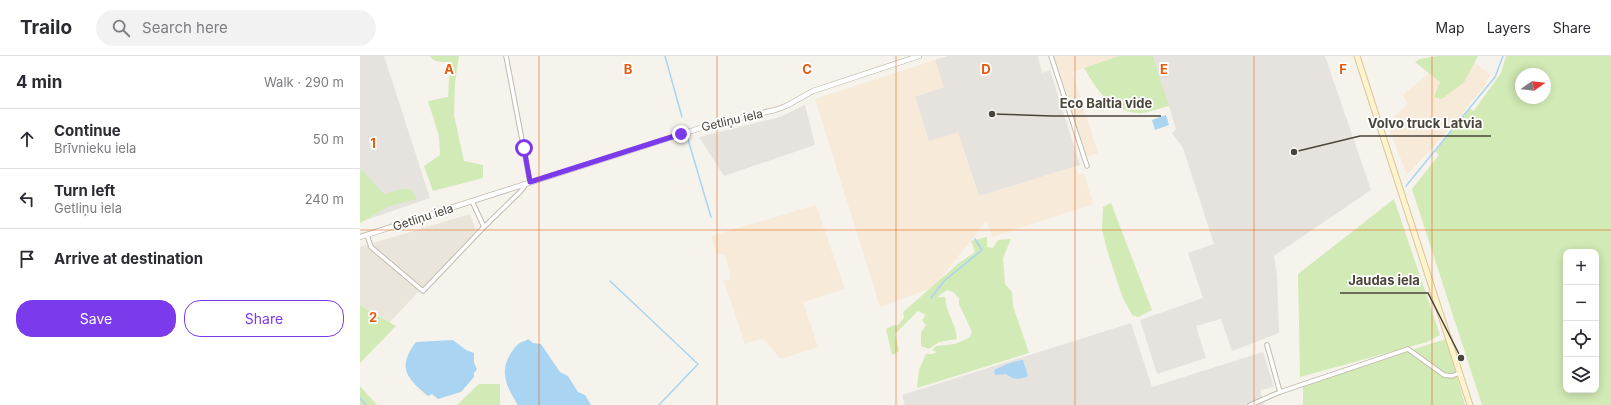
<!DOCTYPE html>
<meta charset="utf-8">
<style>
:root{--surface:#fff;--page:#f2f2f3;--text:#2b2b33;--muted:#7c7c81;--line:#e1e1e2;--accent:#7c3aed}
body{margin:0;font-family:Inter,sans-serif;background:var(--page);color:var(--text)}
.controls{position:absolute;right:12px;bottom:12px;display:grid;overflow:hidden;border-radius:8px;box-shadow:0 2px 10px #0003}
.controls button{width:36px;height:36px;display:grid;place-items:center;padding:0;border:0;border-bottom:1px solid var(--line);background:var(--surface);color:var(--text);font:20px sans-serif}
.compass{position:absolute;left:1155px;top:12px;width:36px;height:36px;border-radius:50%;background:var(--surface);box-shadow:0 2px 10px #0003;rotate:76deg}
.stop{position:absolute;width:12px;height:12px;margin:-9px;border:3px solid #7c3aed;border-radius:50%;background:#fff}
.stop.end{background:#7c3aed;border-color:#fff;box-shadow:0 1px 4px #0008}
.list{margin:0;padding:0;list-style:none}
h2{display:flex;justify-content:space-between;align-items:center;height:52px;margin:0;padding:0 16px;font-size:17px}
h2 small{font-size:13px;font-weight:400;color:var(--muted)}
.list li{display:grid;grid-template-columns:26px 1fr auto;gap:12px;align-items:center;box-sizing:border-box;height:60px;padding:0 16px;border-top:1px solid var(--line)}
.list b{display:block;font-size:15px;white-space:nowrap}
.list p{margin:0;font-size:13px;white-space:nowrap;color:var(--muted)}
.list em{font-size:13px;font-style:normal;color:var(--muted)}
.actions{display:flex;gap:8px;padding:12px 16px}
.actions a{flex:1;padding:9px 0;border:1px solid var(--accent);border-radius:16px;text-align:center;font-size:14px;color:var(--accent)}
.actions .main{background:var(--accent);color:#fff}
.icon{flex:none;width:22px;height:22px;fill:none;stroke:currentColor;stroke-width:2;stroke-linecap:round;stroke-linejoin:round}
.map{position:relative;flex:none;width:1251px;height:349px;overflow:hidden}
header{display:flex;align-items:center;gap:24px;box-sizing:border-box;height:56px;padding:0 20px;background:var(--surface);border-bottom:1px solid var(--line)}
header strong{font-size:19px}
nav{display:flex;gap:22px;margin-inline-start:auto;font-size:14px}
.search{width:280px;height:36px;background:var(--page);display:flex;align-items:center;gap:10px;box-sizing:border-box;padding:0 14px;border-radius:22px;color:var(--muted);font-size:15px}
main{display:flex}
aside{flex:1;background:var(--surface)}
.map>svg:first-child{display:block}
.residential{fill:#eae5da}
.commercial{fill:#f7ead8}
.industrial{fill:#e6e2dd}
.green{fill:#d2eab5;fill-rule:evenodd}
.water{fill:#a9d4f2}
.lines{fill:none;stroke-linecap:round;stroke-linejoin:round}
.stream{stroke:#a9d4f2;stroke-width:1.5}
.minor-casing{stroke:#c2bbae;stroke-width:5.5}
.tertiary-casing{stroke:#c2bbae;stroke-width:6}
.secondary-casing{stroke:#d6c79b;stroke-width:7}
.minor{stroke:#fff;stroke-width:3.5}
.tertiary{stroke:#fff;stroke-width:4.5}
.secondary{stroke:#fff3cd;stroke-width:5}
.route{stroke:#7c3aed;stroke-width:5}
.grid{fill:none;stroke:#e8590c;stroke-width:1;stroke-opacity:0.55}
.labels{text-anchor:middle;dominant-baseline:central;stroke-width:3.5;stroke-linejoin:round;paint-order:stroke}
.street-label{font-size:12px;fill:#4b4439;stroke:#fff}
.grid-label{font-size:13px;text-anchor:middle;font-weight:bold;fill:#e8590c;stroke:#fff;stroke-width:3.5;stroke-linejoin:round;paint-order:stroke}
.leader{fill:none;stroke:#4b4439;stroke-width:1.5}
.callout-dot{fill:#4b4439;stroke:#fff;stroke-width:1.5}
.callout-label{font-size:13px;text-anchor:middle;font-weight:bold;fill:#4b4439;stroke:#fff;stroke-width:3.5;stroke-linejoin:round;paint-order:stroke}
</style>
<header>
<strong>Trailo</strong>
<div class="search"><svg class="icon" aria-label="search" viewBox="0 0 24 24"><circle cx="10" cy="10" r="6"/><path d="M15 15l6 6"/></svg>Search here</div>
<nav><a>Map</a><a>Layers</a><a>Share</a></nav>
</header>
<main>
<aside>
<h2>4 min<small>Walk · 290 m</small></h2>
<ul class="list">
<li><svg class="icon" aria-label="ahead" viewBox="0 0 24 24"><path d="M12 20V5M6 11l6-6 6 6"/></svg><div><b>Continue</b><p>Brīvnieku iela</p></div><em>50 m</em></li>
<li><svg class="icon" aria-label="left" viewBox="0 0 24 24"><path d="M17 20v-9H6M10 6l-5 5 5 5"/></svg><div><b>Turn left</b><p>Getliņu iela</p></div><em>240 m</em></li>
<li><svg class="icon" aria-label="arrive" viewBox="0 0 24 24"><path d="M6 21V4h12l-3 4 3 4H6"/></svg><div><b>Arrive at destination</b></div></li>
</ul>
<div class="actions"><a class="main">Save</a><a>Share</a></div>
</aside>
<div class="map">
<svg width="1251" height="349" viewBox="0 0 1251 349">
<rect width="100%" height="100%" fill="#f6f3ec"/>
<path class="residential" d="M110 158 116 175 30 266 0 249V191Z"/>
<g class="commercial">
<path d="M694 0H759L712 16 738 97 727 101Z"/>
<path d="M1083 0H1107L1130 19 1125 29 1094 68 1047 119 1027 67 1048 48 1043 39 1067 19Z"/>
<path d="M575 4 584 31 555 41 569 85 598 75 619 140 715 111 718 119 724 117 733 148 632 181 626 165 574 231 520 251 455 43Z"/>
<path d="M456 149 485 233 443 246 458 291 421 303 403 282 385 288 364 225 371 223 365 199 357 198 351 180Z"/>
</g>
<g class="industrial">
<path d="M0 0H24L70 142 0 166Z"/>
<path d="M588 0H678L682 17 690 14 720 109 619 140 598 76 569 85 555 41 584 31 575 4Z"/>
<path d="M793 0H965L1011 134 914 200 917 219 919 277 872 295 861 263 836 270 846 302 797 318 780 264 843 242 828 197 854 188 823 92 812 77 816 73Z"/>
<path d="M445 49 455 89 364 120 339 81 420 61Z"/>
<path d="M771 267 792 331 903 296 914 331 900 334 904 349H545L542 339Z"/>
</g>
<g class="green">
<path d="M70 0H99L95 26 94 59 104 105 123 109V122L73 135 64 110 80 99 79 80 68 45 88 41 90 6C82 6 74 7 70 0Z"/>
<path d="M759 0H793L809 50C800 52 788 57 779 57 750 55 737 34 724 12Z"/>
<path d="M1078 0H1118L1104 26 1082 43 1074 41 1080 26 1055 6 1060 3Z"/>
<path d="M1146 0H1251V349H1122L1052 133 1079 99 1075 95 1110 52 1113 55 1115 53 1141 17ZM1161 18H1185V42H1161ZM1206 196H1236V334H1206Z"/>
<path d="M2 114 24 138 43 133 52 134 57 143 29 150 0 167V115Z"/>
<path d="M1034 143 1080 279 1067 286 940 321 938 218Z"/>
<path d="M751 147 792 254 778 261 772 259 762 240 748 197 742 174 743 151Z"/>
<path d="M627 181V191L633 192 638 184 651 183 643 202 645 228 652 236 653 250 669 297 557 332 559 314 566 298H573L577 296 572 294 576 290 595 288 609 282 612 276 599 248V242L593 236 587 234 577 241H585C586 257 596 268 597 283L579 286 569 293 561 290V277L566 269 562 264 566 259 558 255 535 278 539 295 532 299 526 273 534 269 537 270 544 262 543 256 599 207 615 196 611 185Z"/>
<path d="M0 249 36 270 0 307Z"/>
<path d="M1086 283 1105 349H943V328Z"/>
<path d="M119 328H140V349H97Z"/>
<path d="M0 330 17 349H0Z"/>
</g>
<g class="water">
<path d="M806 59 809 69 795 74 792 64Z"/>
<path d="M168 283 173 287 181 288 200 316 208 320 218 336 225 339 231 349H158C146 330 138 314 153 294 156 290 159 286 165 285Z"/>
<path d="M93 284 106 294 114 297V307L117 313 114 317V321L101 336 78 343 72 338 68 340C46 322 37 311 56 286Z"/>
<path d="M663 304 668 320C661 324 653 324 646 318L635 319 634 314C643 310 652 305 663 304Z"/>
</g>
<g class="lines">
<g class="stream">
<path d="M305 0 322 61"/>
<path d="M327 80 351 161"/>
<path d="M1046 130 1135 21 1143 0"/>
<path d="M250 225 338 308 299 349"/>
<path d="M571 242 584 225 622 194 615 183"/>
<path d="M0 342 6 349"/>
</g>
<defs>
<g id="minor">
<path d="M146 0 170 126"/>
<path d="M691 0 727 110"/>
<path d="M112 145 124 171"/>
<path d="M7 179 11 191 63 235 124 171 160 136 164 131V128"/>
<path d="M907 289 920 336"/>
<path d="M890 349 920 336 1048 293 1084 319 1092 320 1099 317"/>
</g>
<path id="tertiary" d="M0 181 353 68 415 54 426 50 453 35 559 0"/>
<path id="secondary" d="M997 0 1110 349"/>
</defs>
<use href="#minor" class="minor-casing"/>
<use href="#tertiary" class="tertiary-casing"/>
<use href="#secondary" class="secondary-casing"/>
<use href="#minor" class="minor"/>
<use href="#tertiary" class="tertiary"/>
<use href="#secondary" class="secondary"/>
</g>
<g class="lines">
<path class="route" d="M164 92 170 126 321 78"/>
</g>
<path class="grid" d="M179 0V349M357 0V349M536 0V349M715 0V349M894 0V349M1072 0V349M0 174H1251"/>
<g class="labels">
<g class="street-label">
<text transform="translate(372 64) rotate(-13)">Getliņu iela</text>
<text transform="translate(63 161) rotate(-18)">Getliņu iela</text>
</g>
</g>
<g class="grid-label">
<text x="89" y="18">A</text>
<text x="268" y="18">B</text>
<text x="447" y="18">C</text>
<text x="626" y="18">D</text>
<text x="804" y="18">E</text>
<text x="983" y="18">F</text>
<text x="13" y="92">1</text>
<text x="13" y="266">2</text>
</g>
<path class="leader" d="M632 58L692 60H801M934 96L1000 80H1131M1101 302L1068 237H980"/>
<g class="callout-dot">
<circle cx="632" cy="58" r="4"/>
<circle cx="934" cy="96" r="4"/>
<circle cx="1101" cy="302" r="4"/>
</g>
<g class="callout-label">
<text x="746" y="52">Eco Baltia vide</text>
<text x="1065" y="72">Volvo truck Latvia</text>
<text x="1024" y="229">Jaudas iela</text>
</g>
</svg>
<div class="controls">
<button>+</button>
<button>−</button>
<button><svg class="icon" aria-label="locate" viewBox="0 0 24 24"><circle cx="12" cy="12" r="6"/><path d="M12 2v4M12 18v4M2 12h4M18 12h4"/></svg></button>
<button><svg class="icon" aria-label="layers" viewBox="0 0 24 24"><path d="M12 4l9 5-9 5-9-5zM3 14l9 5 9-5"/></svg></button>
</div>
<svg class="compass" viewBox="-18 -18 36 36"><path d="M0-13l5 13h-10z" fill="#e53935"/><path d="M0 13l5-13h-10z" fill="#7c7c81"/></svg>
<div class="stop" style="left:164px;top:92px"></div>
<div class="stop end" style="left:321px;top:78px"></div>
</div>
</main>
